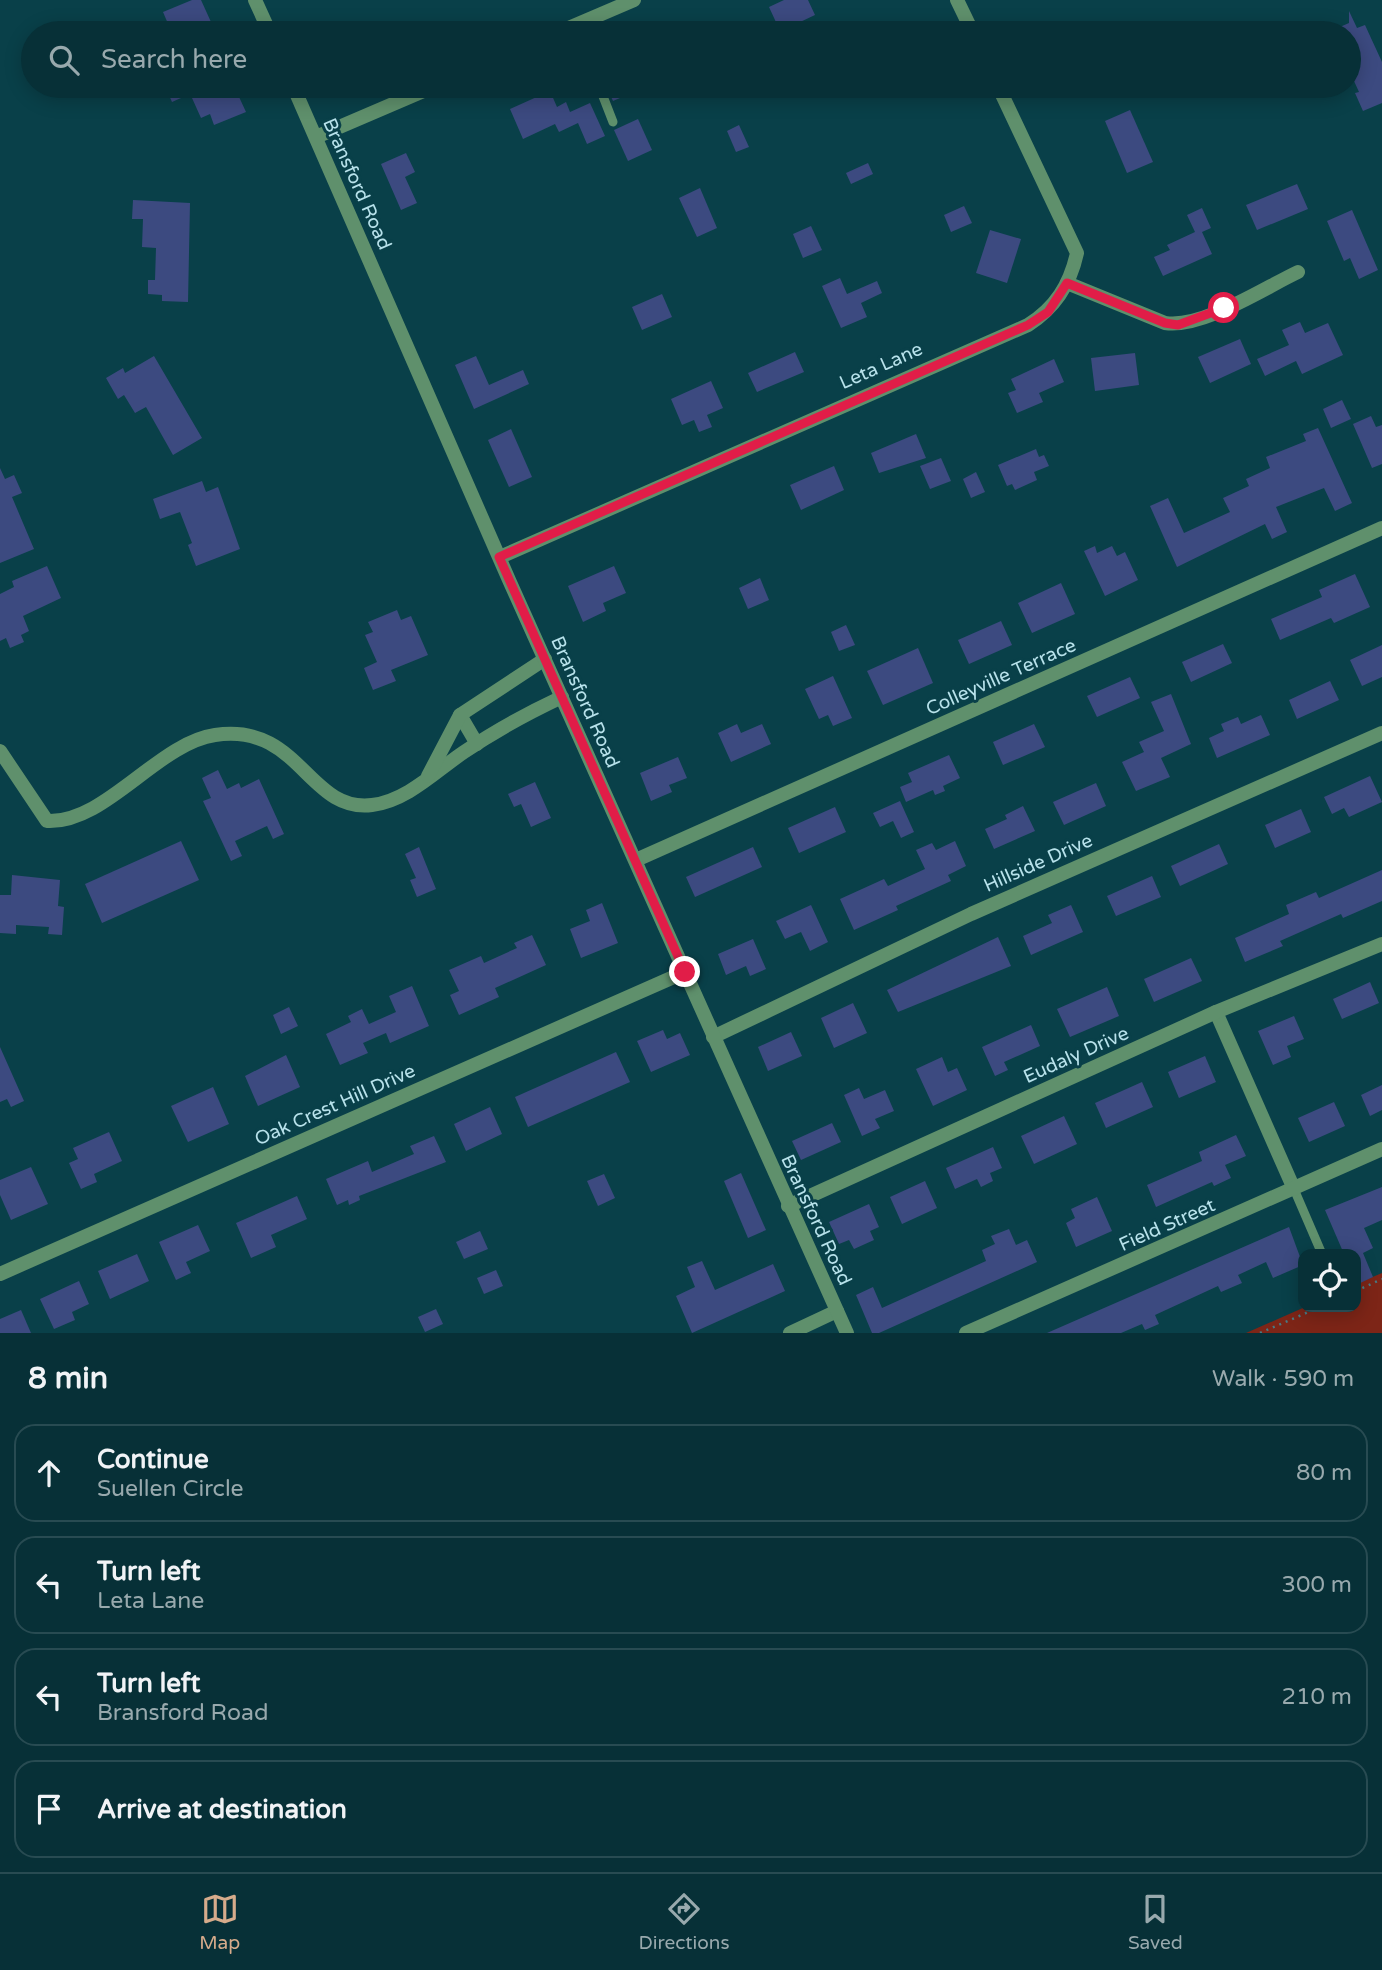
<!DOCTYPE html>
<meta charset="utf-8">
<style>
:root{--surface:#073037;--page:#153c42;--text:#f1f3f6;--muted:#98a9ad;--line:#284b52;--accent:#d6ab8b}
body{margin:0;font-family:"Varela Round",sans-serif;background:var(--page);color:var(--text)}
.controls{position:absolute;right:21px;bottom:21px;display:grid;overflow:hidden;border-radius:14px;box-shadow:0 4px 18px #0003}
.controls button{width:63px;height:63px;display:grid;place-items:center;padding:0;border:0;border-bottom:2px solid var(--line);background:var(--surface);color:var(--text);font:35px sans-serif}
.stop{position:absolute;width:21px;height:21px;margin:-16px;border:5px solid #e11d48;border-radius:50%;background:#fff}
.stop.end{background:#e11d48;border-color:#fff;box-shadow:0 2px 7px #0008}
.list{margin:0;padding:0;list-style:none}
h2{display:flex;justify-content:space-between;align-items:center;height:91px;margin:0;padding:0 28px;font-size:30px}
h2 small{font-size:23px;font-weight:400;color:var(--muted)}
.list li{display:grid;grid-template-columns:46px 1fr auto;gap:21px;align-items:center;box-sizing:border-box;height:98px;margin:0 14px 14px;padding:0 14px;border:2px solid var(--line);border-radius:21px}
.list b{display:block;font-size:26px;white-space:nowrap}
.list p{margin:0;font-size:23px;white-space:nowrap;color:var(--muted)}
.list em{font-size:23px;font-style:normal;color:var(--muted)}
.icon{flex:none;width:38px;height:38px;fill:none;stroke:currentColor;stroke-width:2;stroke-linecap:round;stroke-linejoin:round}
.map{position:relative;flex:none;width:1382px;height:1333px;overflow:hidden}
.search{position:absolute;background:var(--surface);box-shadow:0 4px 18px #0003;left:21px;right:21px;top:21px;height:77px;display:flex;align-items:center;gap:18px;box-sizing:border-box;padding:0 24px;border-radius:38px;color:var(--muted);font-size:26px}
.sheet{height:539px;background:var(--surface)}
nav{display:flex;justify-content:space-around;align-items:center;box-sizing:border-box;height:98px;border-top:2px solid var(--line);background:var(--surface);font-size:19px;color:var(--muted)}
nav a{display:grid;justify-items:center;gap:4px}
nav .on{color:var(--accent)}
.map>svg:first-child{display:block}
.green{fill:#7d2517}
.building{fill:#3c4a80}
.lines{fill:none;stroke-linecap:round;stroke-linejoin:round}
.path{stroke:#497b84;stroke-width:2.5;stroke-dasharray:2 5;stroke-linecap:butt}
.service{stroke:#5f906c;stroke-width:9}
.minor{stroke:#5f906c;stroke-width:14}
.tertiary{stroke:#5f906c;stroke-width:14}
.route{stroke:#e11d48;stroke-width:9}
.labels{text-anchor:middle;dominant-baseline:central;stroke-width:6;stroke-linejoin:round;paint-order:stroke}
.street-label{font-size:19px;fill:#b8e2eb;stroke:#094049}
</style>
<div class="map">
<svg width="1382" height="1333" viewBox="0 0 1382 1333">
<rect width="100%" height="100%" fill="#094049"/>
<path class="green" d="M1382 1273V1333H1246L1305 1307H1356V1284Z"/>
<g class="building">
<path d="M192 0H201L216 33H172L163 12Z"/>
<path d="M784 0H808L815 15 798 23 803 33H781L769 7Z"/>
<path d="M1349 11 1357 28 1365 25 1382 62V103L1363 111 1355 93 1359 92 1349 70V33H1326L1349 23Z"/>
<path d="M165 86H186L190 94 172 102Z"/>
<path d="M219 86H234L246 112 214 125 210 114 201 118 192 98Z"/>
<path d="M606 86H648L613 101Z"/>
<path d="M550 91 557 107 566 102 570 112 590 103 605 136 587 144 578 123 559 132 555 124 523 139 510 109Z"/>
<path d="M1130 110 1153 162 1127 173 1105 121Z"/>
<path d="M638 119 652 150 628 161 614 130Z"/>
<path d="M739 125 749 147 736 152 727 131Z"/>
<path d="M406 153 415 172 405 177 417 203 401 210 381 164Z"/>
<path d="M868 163 873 174 851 184 846 173Z"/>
<path d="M1297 184 1308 209 1257 230 1246 205Z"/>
<path d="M700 188 717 228 697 237 679 198Z"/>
<path d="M133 200 190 203 188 302 162 301V295L148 294V280H155L156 248 142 247 143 219H132Z"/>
<path d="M964 206 972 223 951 232 944 215Z"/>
<path d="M1202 208 1211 228 1202 232 1212 254 1163 276 1154 257 1170 250 1167 245 1195 232 1187 215Z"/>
<path d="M1352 210 1378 270 1359 279 1350 258 1344 261 1327 221Z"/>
<path d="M811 226 822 250 803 258 793 234Z"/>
<path d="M990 230 1021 239 1007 283 976 273Z"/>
<path d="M840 278 847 294 877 281 882 293 861 303 867 317 841 328 822 286Z"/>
<path d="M662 294 672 317 642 330 632 307Z"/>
<path d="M1300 322 1305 333 1328 323 1343 355 1302 374 1296 361 1265 376 1257 359 1289 345 1282 330Z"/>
<path d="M1240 339 1251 364 1210 383 1198 357Z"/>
<path d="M795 352 804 372 757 392 748 373Z"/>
<path d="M1135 353 1139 385 1095 391 1091 358Z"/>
<path d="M154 356 202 438 173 455 146 407 135 413 124 395 118 399 106 378 123 368 125 373Z"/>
<path d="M476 356 489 385 523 370 529 384 474 409 455 365Z"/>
<path d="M1054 359 1064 382 1039 393 1043 402 1017 413 1008 393 1016 390 1011 379Z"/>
<path d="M711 381 723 408 707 415 712 427 699 432 694 420 682 425 671 399Z"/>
<path d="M1342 400 1351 419 1331 428 1323 409Z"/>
<path d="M1371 416 1376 427 1382 425V464L1372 468 1353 424Z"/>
<path d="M1318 428 1352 503 1335 511 1324 488 1276 507 1287 532 1272 539 1265 524 1177 567 1150 506 1168 498 1184 533 1230 512 1223 498 1249 486 1246 479 1270 468 1266 457 1306 441 1303 434Z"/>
<path d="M511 429 532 477 509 487 488 440Z"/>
<path d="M916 434 926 458 879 473 871 453Z"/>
<path d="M1036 449 1039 457 1044 455 1049 466 1034 472 1037 480 1015 490 1012 484 1007 486 998 465Z"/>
<path d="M941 458 951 481 930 489 920 466Z"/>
<path d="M834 466 844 490 801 510 790 485Z"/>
<path d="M0 468 5 479 14 475 22 493 12 497 34 549 0 563Z"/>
<path d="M976 472 985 492 971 498 963 479Z"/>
<path d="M202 481 206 492 218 487 240 549 196 566 188 545 192 543 180 512 160 519 153 499Z"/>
<path d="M1095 546 1097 553 1112 546 1117 556 1125 552 1138 580 1105 596 1084 551Z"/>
<path d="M47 566 61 598 23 616 29 631 21 635 24 642 10 648 6 638 0 641V594L14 587 12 581Z"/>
<path d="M614 566 626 593 603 603 606 611 583 622 568 586Z"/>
<path d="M1355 574 1370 607 1334 623 1331 618 1280 640 1271 619 1322 597 1319 590Z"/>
<path d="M760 578 769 600 748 609 739 588Z"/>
<path d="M1061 583 1075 614 1032 633 1018 603Z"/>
<path d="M397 610 401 620 411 616 428 655 391 670 396 681 373 690 364 668 377 662 365 635 373 632 368 622Z"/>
<path d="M1001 621 1012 645 969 664 958 640Z"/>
<path d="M846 625 855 645 839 651 831 632Z"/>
<path d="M1223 644 1232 663 1191 682 1182 662Z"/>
<path d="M1382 645V677L1362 686 1350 660Z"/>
<path d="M918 648 933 683 883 705 867 671Z"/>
<path d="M833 676 852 718 833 726 828 715 819 719 805 689Z"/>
<path d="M1130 677 1140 698 1097 717 1087 696Z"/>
<path d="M1330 681 1339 700 1297 719 1289 700Z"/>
<path d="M1171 694 1191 744 1161 758 1170 777 1136 791 1122 762 1144 752 1139 742 1164 731 1151 702Z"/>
<path d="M1261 715 1270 735 1217 758 1209 738 1224 731 1221 724 1238 717 1241 724Z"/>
<path d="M737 724 741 733 762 724 771 744 731 762 718 733Z"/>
<path d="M1034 724 1045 747 1003 765 993 742Z"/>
<path d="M949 755 960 778 943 786 945 791 935 795 933 790 906 802 900 787 912 782 908 773Z"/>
<path d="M678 757 687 778 669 785 672 792 651 801 640 773Z"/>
<path d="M218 770 227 789 239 783 241 788 259 779 284 834 273 839 267 826 235 841 242 856 231 861 203 801 211 798 202 778Z"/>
<path d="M1370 776 1382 802 1349 817 1344 808 1332 814 1324 797Z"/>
<path d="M535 782 551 818 531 827 521 804 514 807 508 794Z"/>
<path d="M1096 783 1106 806 1064 825 1053 802Z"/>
<path d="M900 801 914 832 901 838 893 821 880 827 873 813Z"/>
<path d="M1023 806 1035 831 994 849 985 829 1007 819 1005 815Z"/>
<path d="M835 807 846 832 799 853 788 828Z"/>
<path d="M1301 809 1311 832 1275 848 1265 825Z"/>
<path d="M181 841 199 880 102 923 85 884Z"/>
<path d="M955 841 966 866 948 875 951 881 896 906 898 910 854 930 840 899 884 879 888 886 925 869 916 850 932 843 936 850Z"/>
<path d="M1219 844 1228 864 1180 886 1171 866Z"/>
<path d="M419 847 436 889 417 897 410 880 416 878 405 854Z"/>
<path d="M753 847 762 867 695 897 686 877Z"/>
<path d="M1382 870V901L1343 918 1341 914 1280 941 1283 946 1245 962 1235 938 1289 914 1286 905 1316 892 1319 898Z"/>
<path d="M12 875 60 880 58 906 64 907 62 935 48 934 49 927 16 925V934L0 933V895H11Z"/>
<path d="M1152 876 1161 897 1116 916 1107 896Z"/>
<path d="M602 903 618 943 581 958 570 929 590 921 586 910Z"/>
<path d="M811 905 828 942 810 951 801 932 785 939 776 921Z"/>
<path d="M1071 905 1083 932 1031 955 1023 936 1052 923 1048 915Z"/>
<path d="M532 935 546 965 495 988 499 997 459 1015 450 995 459 991 449 970 481 956 484 963 517 948 514 943Z"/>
<path d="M998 937 1011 966 898 1012 887 990Z"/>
<path d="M753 939 766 969 750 976 746 966 726 975 718 954Z"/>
<path d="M1191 958 1202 981 1154 1002 1144 979Z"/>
<path d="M1370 982 1379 1003 1342 1019 1333 999Z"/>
<path d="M412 986 429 1026 390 1043 386 1033 363 1043 368 1053 340 1065 326 1034 351 1022 348 1016 362 1009 369 1024 396 1012 389 996Z"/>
<path d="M1107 987 1119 1016 1070 1037 1057 1009Z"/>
<path d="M853 1003 867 1033 834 1048 821 1018Z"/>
<path d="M289 1007 298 1026 281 1034 273 1015Z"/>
<path d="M1294 1016 1304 1039 1287 1046 1291 1057 1273 1065 1258 1031Z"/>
<path d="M1031 1025 1040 1046 1004 1062 1008 1070 995 1076 982 1047Z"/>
<path d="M663 1030 667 1039 680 1033 690 1055 651 1072 637 1041Z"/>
<path d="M791 1032 802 1056 768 1071 758 1047Z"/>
<path d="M0 1047 24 1101 11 1107 7 1099 0 1102Z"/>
<path d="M616 1052 630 1082 528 1127 515 1097Z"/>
<path d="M286 1055 300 1087 258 1106 245 1076Z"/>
<path d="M1205 1056 1216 1082 1179 1098 1168 1072Z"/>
<path d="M942 1057 948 1072 957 1068 967 1090 933 1106 916 1069Z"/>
<path d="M1142 1082 1153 1107 1106 1128 1095 1103Z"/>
<path d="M1382 1085V1110L1370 1116 1361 1095Z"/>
<path d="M213 1087 229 1124 188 1142 171 1106Z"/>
<path d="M859 1088 864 1099 885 1090 894 1111 875 1119 880 1128 862 1136 844 1095Z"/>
<path d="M1334 1102 1345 1126 1309 1142 1298 1118Z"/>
<path d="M490 1107 502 1134 466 1151 454 1124Z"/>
<path d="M1064 1116 1077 1144 1034 1164 1021 1136Z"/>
<path d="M832 1123 841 1142 801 1160 792 1141Z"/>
<path d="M109 1132 122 1161 94 1174 97 1182 81 1189 69 1163 78 1159 73 1148Z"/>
<path d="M1236 1135 1246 1156 1225 1165 1231 1178 1214 1186 1212 1182 1156 1207 1147 1185 1202 1161 1199 1152Z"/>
<path d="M434 1136 446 1162 359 1196 360 1200 349 1205 348 1200 337 1205 326 1179 368 1161 372 1172 414 1154 410 1146Z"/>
<path d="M993 1147 1002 1168 990 1173 993 1181 981 1187 977 1179 955 1189 946 1168Z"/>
<path d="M31 1167 48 1204 11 1220 0 1195V1180Z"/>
<path d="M741 1173 766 1230 748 1238 724 1181Z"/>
<path d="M604 1174 615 1198 598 1206 587 1181Z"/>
<path d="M925 1181 937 1208 902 1224 890 1197Z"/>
<path d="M1382 1187V1220L1364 1228 1373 1248 1363 1253 1373 1277 1356 1285V1254H1344L1325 1210Z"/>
<path d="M297 1196 307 1219 271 1235 276 1247 251 1258 236 1223Z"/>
<path d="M1097 1197 1112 1231 1076 1247 1066 1223 1075 1218 1071 1209Z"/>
<path d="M869 1204 879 1227 870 1231 874 1240 854 1249 849 1240 839 1244 829 1222Z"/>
<path d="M198 1225 210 1251 186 1262 191 1273 176 1280 159 1242Z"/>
<path d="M1289 1227 1303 1265 1273 1278 1266 1262 1238 1275 1242 1283 1221 1292 1218 1286 1155 1315 1159 1324 1145 1330 1142 1324 1121 1333H1047Z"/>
<path d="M1009 1229 1016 1245 1027 1240 1037 1262 879 1333H872L856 1295 873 1287 882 1308 986 1261 982 1250 995 1244 991 1236Z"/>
<path d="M480 1231 488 1249 464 1259 456 1242Z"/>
<path d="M137 1254 149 1281 110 1299 98 1271Z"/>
<path d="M702 1261 715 1290 773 1264 785 1291 692 1333 676 1296 695 1287 687 1267Z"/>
<path d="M496 1270 503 1286 484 1294 477 1278Z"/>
<path d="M79 1281 89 1304 72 1312 75 1320 54 1329 40 1299Z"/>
<path d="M436 1309 443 1324 425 1332 418 1317Z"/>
<path d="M21 1310 31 1333H0V1319Z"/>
</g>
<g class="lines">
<g class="path">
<path d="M1356 1291 1382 1279"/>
<path d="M1260 1333 1320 1307"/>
</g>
<g class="service">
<path d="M599 86 613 122"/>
<path d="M1294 1189 1322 1254"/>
</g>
<g class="minor">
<path d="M957 0 973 33"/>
<path d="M557 33 634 0"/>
<path d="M316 137 435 86"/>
<path d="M1067 283 1165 323C1202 329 1264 288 1298 272"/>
<path d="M500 557 1028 325C1055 308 1070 285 1077 253L998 86"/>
<path d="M460 715 477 744"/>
<path d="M0 751 47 821C105 824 158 743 215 735 300 722 308 813 372 805 407 801 437 770 464 752 495 731 528 713 562 697"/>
<path d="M428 776 460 715 545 659"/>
<path d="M636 860 1382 528"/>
<path d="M1216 1012 1294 1189"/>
<path d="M713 1037 971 914 1382 733"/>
<path d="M788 1206 1216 1012 1382 944"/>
<path d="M0 1274 685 972"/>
<path d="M790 1333 837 1311"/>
<path d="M966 1333 1382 1149"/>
</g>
<g class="tertiary">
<path d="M255 0 270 33"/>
<path d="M293 86 509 580 847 1333"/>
</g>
</g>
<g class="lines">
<path class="route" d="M685 972 499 557 1028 325 1048 312 1067 283 1165 323 1178 325 1224 308"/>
</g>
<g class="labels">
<g class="street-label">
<text transform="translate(357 184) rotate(66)">Bransford Road</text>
<text transform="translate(881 366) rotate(-24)">Leta Lane</text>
<text transform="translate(1001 677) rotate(-24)">Colleyville Terrace</text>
<text transform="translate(585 702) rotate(66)">Bransford Road</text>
<text transform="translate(1038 863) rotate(-24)">Hillside Drive</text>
<text transform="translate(1076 1055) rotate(-24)">Eudaly Drive</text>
<text transform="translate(335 1105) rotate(-24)">Oak Crest Hill Drive</text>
<text transform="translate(816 1220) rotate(65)">Bransford Road</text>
<text transform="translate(1167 1225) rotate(-24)">Field Street</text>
</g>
</g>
</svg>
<div class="controls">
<button><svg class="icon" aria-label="locate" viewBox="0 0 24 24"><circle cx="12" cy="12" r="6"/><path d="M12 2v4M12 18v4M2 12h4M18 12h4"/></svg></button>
</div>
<div class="stop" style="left:1224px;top:308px"></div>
<div class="stop end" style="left:685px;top:972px"></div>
<div class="search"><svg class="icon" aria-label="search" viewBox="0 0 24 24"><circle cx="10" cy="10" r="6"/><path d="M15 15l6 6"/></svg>Search here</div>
</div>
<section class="sheet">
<h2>8 min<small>Walk · 590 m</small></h2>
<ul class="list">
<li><svg class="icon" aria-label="ahead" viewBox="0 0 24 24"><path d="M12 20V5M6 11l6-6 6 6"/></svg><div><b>Continue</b><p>Suellen Circle</p></div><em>80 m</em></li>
<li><svg class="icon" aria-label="left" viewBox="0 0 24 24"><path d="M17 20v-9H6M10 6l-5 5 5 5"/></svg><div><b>Turn left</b><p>Leta Lane</p></div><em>300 m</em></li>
<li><svg class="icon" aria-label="left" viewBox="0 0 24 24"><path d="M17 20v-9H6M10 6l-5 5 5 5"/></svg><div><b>Turn left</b><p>Bransford Road</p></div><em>210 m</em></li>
<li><svg class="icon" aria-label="arrive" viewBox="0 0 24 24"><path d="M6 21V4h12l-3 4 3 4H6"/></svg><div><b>Arrive at destination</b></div></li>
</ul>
</section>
<nav>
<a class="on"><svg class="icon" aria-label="map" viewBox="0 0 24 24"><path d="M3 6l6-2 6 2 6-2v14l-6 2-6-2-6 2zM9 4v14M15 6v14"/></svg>Map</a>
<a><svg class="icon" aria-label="directions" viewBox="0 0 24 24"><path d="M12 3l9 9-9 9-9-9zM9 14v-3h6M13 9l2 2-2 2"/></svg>Directions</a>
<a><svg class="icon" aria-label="saved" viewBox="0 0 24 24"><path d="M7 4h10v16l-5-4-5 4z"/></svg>Saved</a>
</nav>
